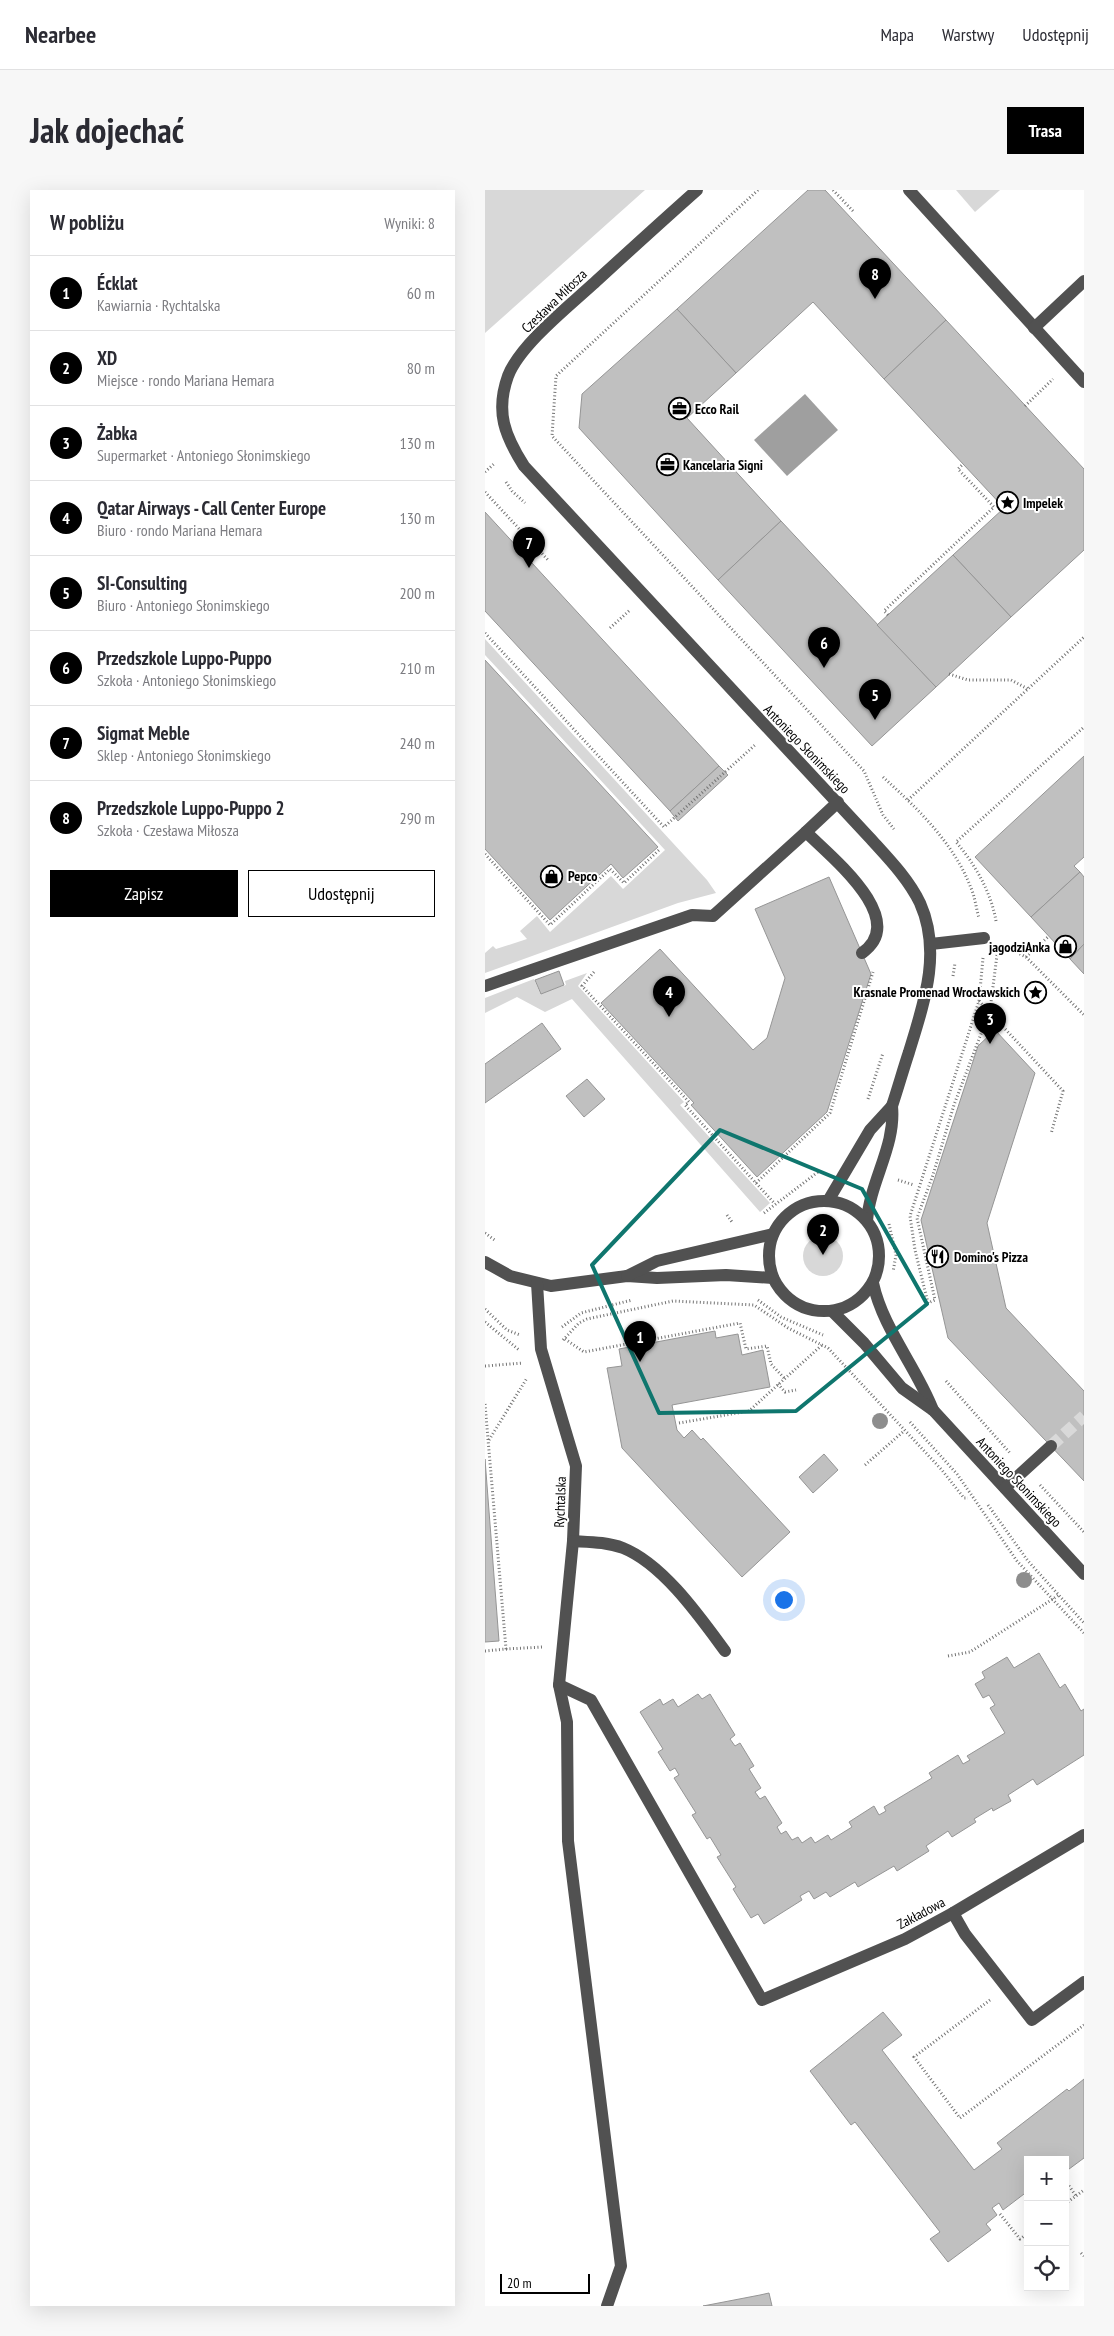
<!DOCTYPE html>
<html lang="pl">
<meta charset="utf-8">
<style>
:root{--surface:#fff;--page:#f7f7f7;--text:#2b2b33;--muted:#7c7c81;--line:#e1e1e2;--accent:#000}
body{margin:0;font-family:"PT Sans Narrow",sans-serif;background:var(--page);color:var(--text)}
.controls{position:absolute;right:15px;bottom:15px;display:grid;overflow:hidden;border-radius:0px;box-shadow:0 5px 20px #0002}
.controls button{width:45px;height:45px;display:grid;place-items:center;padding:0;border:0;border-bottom:1px solid var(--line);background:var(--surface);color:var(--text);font:25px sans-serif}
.scale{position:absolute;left:15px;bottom:12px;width:90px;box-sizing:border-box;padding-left:5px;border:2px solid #000;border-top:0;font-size:14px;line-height:18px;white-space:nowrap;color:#000;-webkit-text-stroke:4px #fff;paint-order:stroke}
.you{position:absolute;left:298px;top:1409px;width:18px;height:18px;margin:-12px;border:4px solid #fff;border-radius:50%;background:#1a73e8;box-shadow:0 0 0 8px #1a73e833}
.badge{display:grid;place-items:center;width:32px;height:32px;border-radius:50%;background:var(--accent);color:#fff;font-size:16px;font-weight:700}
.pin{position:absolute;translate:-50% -41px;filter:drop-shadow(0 1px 2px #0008)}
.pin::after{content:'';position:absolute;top:26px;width:18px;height:15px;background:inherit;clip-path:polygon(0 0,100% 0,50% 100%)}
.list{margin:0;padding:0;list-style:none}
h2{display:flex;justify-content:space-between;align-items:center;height:65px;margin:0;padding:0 20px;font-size:21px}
h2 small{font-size:16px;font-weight:400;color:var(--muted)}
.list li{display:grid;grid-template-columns:32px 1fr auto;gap:15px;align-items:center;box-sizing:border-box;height:75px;padding:0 20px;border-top:1px solid var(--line)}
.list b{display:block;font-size:19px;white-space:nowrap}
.list p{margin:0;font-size:16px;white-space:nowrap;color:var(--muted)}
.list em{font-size:16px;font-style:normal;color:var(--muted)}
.actions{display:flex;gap:10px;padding:15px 20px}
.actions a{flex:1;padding:11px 0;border:1px solid var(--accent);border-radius:0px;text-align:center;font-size:18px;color:var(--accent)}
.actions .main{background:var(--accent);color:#fff}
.icon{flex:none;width:28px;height:28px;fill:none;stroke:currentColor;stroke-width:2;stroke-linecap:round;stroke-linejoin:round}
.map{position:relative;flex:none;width:599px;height:2116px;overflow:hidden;border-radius:0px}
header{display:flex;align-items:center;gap:30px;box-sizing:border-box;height:70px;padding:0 25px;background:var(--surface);border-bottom:1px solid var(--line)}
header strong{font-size:24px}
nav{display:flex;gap:28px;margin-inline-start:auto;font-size:18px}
.intro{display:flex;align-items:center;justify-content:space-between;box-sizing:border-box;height:120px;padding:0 30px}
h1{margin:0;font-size:35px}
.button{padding:12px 22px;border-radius:0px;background:var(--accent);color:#fff;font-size:18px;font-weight:700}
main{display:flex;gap:30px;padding:0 30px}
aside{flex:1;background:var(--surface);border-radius:0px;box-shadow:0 5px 20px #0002}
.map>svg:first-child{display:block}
.green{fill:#d8d8d8}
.water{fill:#9f9f9f}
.building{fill:#c0c0c0;stroke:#959595}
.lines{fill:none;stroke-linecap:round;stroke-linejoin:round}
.minor-tunnel{stroke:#d9d9d9;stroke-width:12;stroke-dasharray:12 6;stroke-linecap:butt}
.path{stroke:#737373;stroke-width:3;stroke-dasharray:1 2.5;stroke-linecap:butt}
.minor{stroke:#515151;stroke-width:12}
.tree{fill:#8d8d8d}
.marked{fill:none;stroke:#0f766e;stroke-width:4;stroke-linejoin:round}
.labels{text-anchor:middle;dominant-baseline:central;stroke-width:4;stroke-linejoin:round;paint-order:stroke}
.street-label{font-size:14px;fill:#000;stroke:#fff}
.poi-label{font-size:14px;font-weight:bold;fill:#000;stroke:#fff;text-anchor:start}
</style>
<header>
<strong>Nearbee</strong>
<nav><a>Mapa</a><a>Warstwy</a><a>Udostępnij</a></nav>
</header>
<div class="intro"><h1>Jak dojechać</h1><a class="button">Trasa</a></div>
<main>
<aside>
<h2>W pobliżu<small>Wyniki: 8</small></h2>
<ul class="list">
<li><span class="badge">1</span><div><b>Écklat</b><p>Kawiarnia · Rychtalska</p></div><em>60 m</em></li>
<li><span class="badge">2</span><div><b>XD</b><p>Miejsce · rondo Mariana Hemara</p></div><em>80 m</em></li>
<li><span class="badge">3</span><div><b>Żabka</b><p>Supermarket · Antoniego Słonimskiego</p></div><em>130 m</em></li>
<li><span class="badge">4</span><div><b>Qatar Airways - Call Center Europe</b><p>Biuro · rondo Mariana Hemara</p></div><em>130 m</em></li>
<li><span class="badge">5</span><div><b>SI-Consulting</b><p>Biuro · Antoniego Słonimskiego</p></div><em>200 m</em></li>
<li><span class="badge">6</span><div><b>Przedszkole Luppo-Puppo</b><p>Szkoła · Antoniego Słonimskiego</p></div><em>210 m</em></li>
<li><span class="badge">7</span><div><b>Sigmat Meble</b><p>Sklep · Antoniego Słonimskiego</p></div><em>240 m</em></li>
<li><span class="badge">8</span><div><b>Przedszkole Luppo-Puppo 2</b><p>Szkoła · Czesława Miłosza</p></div><em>290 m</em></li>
</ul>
<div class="actions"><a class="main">Zapisz</a><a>Udostępnij</a></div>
</aside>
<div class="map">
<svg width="599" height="2116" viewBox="0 0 599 2116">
<rect width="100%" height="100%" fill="#fff"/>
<g class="green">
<path d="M0 0H160L0 143Z"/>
<path d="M471 0H515L490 22Z"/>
<path d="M0 449 222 690 231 703 193 713 0 783V763L8 756 11 759 42 749 35 741 52 726 65 742 126 686 138 699 180 660 0 465Z"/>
<path d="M102 783 93 796 199 912 195 915 285 1013 275 1022 87 809 60 822 32 807 0 823V808L49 789 55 803 81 795 80 791Z"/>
<circle cx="338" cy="1066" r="20"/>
</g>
<path class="water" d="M320 204 353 240 302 286 269 250Z"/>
<g class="building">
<path d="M323 0H340L461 130 399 189 328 112 251 183 192 119Z"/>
<path d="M192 119 251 183 202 228 296 331 233 390 94 238 97 204Z"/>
<path d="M461 130 599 279V360L526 427 468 365 519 318 399 189Z"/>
<path d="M0 322 234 576 185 621 0 421Z"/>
<path d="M296 331 451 497 387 556 233 390Z"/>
<path d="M468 365 526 427 451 497 392 435Z"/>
<path d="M0 470 173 657 138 688 126 674 65 730 0 659Z"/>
<path d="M599 566V667L589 676 595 682 546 727 490 667Z"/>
<path d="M234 576 243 585 193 631 185 621Z"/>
<path d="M595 682 599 687V754L585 769 546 727Z"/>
<path d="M344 687 386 784 342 922 272 987 206 915 209 913 116 813 175 759 268 860 282 848 300 788 270 719Z"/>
<path d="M599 754V784L585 769Z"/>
<path d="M74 781 79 795 56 804 50 790Z"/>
<path d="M57 833 76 859 0 913V874Z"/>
<path d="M510 840 550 883 502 1033 521 1118 599 1201V1291L463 1148 436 1030 493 856Z"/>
<path d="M102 889 120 909 99 927 81 906Z"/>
<path d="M230 1141 231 1148 253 1144 257 1165 278 1160 285 1197 187 1215 192 1240 199 1248 207 1240 216 1250 218 1248 305 1342 257 1387 137 1258 122 1178 137 1176 134 1159Z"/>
<path d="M339 1264 353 1280 328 1303 314 1287Z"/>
<path d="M0 1269 14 1451 0 1452Z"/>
<path d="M554 1463 575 1498 580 1494 596 1521 599 1519V1565L552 1595 548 1589 523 1605 526 1611 508 1621 507 1618 489 1629 491 1632 467 1647 463 1641 441 1656 444 1661 412 1681 409 1676 373 1697 370 1692 345 1707 341 1702 329 1709 324 1701 315 1706 317 1710 279 1734 273 1724 266 1728 248 1699 251 1697 232 1667 236 1665 225 1647 222 1649 207 1625 211 1623 189 1588 194 1585 190 1578 185 1581 173 1562 178 1559 155 1522 175 1509 178 1515 188 1509 193 1517 213 1504 217 1509 225 1504 250 1545 245 1549 250 1556 255 1553 269 1576 264 1579 276 1598 270 1602 275 1609 280 1606 297 1633 292 1637 296 1644 301 1641 307 1650 313 1647 317 1653 326 1647 330 1653 343 1645 346 1650 367 1637 364 1632 389 1616 394 1625 401 1621 399 1617 447 1588 444 1583 473 1565 478 1574 485 1570 482 1566 520 1543 505 1518 510 1515 504 1505 498 1508 490 1494 500 1488 497 1482 522 1467 529 1478Z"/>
<path d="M398 1822 417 1845 397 1860 489 1980 517 1959 512 1953 582 1899 584 1901 599 1889V1968L580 1982V1970H543V2001L518 2020 514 2013 507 2018 512 2025 501 2034 506 2040 463 2072 445 2049 455 2042 370 1932 366 1935 325 1881Z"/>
<path d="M284 2103 287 2116H218L275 2105Z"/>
</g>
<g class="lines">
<path class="minor-tunnel" d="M566 1256 599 1226"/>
<g class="path">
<path d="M273 0 71 186 67 246 379 581 398 625 409 639"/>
<path d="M348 0 368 21"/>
<path d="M540 216 568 189"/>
<path d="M0 282 10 273"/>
<path d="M21 292 27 301 40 313"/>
<path d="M0 302 64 371"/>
<path d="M403 425 399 421 509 317 473 279 478 274"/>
<path d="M125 438 145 420"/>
<path d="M0 443 179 637 270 555"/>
<path d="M464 484 483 490H526L543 499"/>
<path d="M398 587C432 618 469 653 486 698 490 707 491 718 494 728"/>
<path d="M423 610 599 447"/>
<path d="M0 664 65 735 125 679 139 693 175 659"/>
<path d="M511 731C506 702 490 674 471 652L599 537"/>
<path d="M519 756 541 767 599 825"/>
<path d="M541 767 564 746"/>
<path d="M498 768 494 811 425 1026 430 1060 443 1113 450 1110 432 1028 448 985 469 915 505 820 512 765"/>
<path d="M109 782 97 796 204 912 200 915 290 1014"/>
<path d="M468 786 470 773"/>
<path d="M494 811 578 901 566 944"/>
<path d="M383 909 398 863"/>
<path d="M413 990 429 995"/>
<path d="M271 993 345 923 388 782"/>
<path d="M279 1023 333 982"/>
<path d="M242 1025 247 1032"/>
<path d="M404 1034 411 1065 408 1082"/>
<path d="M0 1043 11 1051"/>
<path d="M273 1110 296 1127 338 1145"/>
<path d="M0 1119 22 1140 35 1145"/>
<path d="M0 1132 34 1160"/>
<path d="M77 1137 96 1123 147 1110"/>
<path d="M80 1149 99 1162 255 1133 261 1159 282 1156 286 1174 300 1189"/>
<path d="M78 1150 94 1133 102 1129 188 1111 269 1115 303 1138 343 1158 456 1279 479 1308H483"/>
<path d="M0 1176 38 1173"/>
<path d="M461 1191 525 1263"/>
<path d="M293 1194 300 1202 311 1200"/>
<path d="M0 1214 21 1459 0 1461"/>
<path d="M425 1232 472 1284 532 1371 599 1443"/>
<path d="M194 1233 264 1221 337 1155"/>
<path d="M4 1250 42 1188"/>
<path d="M380 1275 419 1241"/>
<path d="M555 1295 599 1342"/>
<path d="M503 1315 543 1371 599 1433"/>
<path d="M21 1459 58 1457"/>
<path d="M463 1466 485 1462 574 1405"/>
<path d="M505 1810 429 1867 475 1928 599 1835"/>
<path d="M580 1990 591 2006"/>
<path d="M580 2014 599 2000"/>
<path d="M515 2024 535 2049 543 2043"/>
<path d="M596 2063 599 2066"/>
</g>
<g class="minor">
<path d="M212 0C177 31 142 63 108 94 83 117 35 155 23 186 10 222 20 246 39 276L384 647C402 667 423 688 435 713 457 762 439 813 424 862 418 880 413 898 407 916 411 956 385 991 382 1031"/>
<path d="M424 0 599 192"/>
<path d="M549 138 599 91"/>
<path d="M321 642 353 612"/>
<path d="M446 754 499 748"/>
<path d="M0 796 207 725 228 726 321 642C346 667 425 729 377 763"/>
<circle cx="339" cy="1066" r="55"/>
<path d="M343 1011 385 940 407 916"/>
<path d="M0 1072 25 1086 66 1096 142 1086 172 1088 241 1085 288 1088"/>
<path d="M142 1086 172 1071 288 1044"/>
<path d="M52 1093 56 1159 91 1276 88 1351 74 1495 82 1532 83 1651 136 2076 122 2116"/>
<path d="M388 1093C398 1139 431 1176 448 1220"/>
<path d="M347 1121 379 1153 417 1198 448 1220 599 1384"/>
<path d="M520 1298 566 1256"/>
<path d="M88 1351C105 1352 122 1352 138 1358 178 1374 215 1427 240 1461"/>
<path d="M74 1495 106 1510 277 1810 420 1749 468 1723 599 1645"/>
<path d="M468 1723 480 1744 547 1830 599 1792"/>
</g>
</g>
<g class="tree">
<circle cx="395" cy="1231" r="8"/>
<circle cx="539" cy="1390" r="8"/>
</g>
<path class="marked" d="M235 940 377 999 442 1114 311 1221 174 1223 107 1075Z"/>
<defs>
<symbol id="office-ring" viewBox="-11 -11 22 22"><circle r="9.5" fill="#fff" stroke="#000" stroke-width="1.5"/><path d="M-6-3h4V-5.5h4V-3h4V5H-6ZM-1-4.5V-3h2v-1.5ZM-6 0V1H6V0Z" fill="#000"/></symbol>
<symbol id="sight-ring" viewBox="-11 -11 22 22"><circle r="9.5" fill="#fff" stroke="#000" stroke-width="1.5"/><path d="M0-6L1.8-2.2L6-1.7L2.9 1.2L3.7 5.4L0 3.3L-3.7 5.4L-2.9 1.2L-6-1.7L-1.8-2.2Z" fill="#000"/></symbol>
<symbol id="shop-ring" viewBox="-11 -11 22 22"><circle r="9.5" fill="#fff" stroke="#000" stroke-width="1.5"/><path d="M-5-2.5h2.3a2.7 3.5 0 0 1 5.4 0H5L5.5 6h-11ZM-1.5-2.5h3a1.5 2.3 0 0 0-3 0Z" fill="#000"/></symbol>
<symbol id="restaurant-ring" viewBox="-11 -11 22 22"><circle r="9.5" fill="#fff" stroke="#000" stroke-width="1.5"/><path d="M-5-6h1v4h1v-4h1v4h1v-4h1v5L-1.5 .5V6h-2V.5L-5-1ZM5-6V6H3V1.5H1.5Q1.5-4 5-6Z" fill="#000"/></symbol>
</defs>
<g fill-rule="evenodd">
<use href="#office-ring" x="182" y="206" width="25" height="25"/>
<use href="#office-ring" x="170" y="262" width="25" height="25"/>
<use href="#sight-ring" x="510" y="300" width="25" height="25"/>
<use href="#shop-ring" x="54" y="674" width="25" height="25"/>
<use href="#shop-ring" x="568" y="744" width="25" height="25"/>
<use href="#sight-ring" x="538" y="790" width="25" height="25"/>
<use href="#restaurant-ring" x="440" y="1054" width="25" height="25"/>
</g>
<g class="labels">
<g class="street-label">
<text transform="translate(69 111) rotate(-44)">Czesława Miłosza</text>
<text transform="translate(322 559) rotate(46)">Antoniego Słonimskiego</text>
<text transform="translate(534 1292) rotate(47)">Antoniego Słonimskiego</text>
<text transform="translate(75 1312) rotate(-88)">Rychtalska</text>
<text transform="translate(436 1723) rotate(-28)">Zakładowa</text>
</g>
<g class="poi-label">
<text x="210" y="219">Ecco Rail</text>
<text x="198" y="275">Kancelaria Signi</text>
<text x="538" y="313">Impelek</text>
<text x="83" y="686">Pepco</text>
<text x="565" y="757" text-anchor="end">jagodziAnka</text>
<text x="535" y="802" text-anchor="end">Krasnale Promenad Wrocławskich</text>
<text x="469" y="1067">Domino's Pizza</text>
</g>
</g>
</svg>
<div class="controls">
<button>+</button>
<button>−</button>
<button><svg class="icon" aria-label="locate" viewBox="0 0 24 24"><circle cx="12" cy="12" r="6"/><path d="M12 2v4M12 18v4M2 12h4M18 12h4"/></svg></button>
</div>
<div class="scale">20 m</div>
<div class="you"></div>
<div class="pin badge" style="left:155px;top:1172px">1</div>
<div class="pin badge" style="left:338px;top:1065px">2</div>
<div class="pin badge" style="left:505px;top:854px">3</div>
<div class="pin badge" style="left:184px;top:827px">4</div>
<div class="pin badge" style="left:390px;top:530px">5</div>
<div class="pin badge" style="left:339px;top:478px">6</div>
<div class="pin badge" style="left:44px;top:378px">7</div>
<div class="pin badge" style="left:390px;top:109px">8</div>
</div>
</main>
